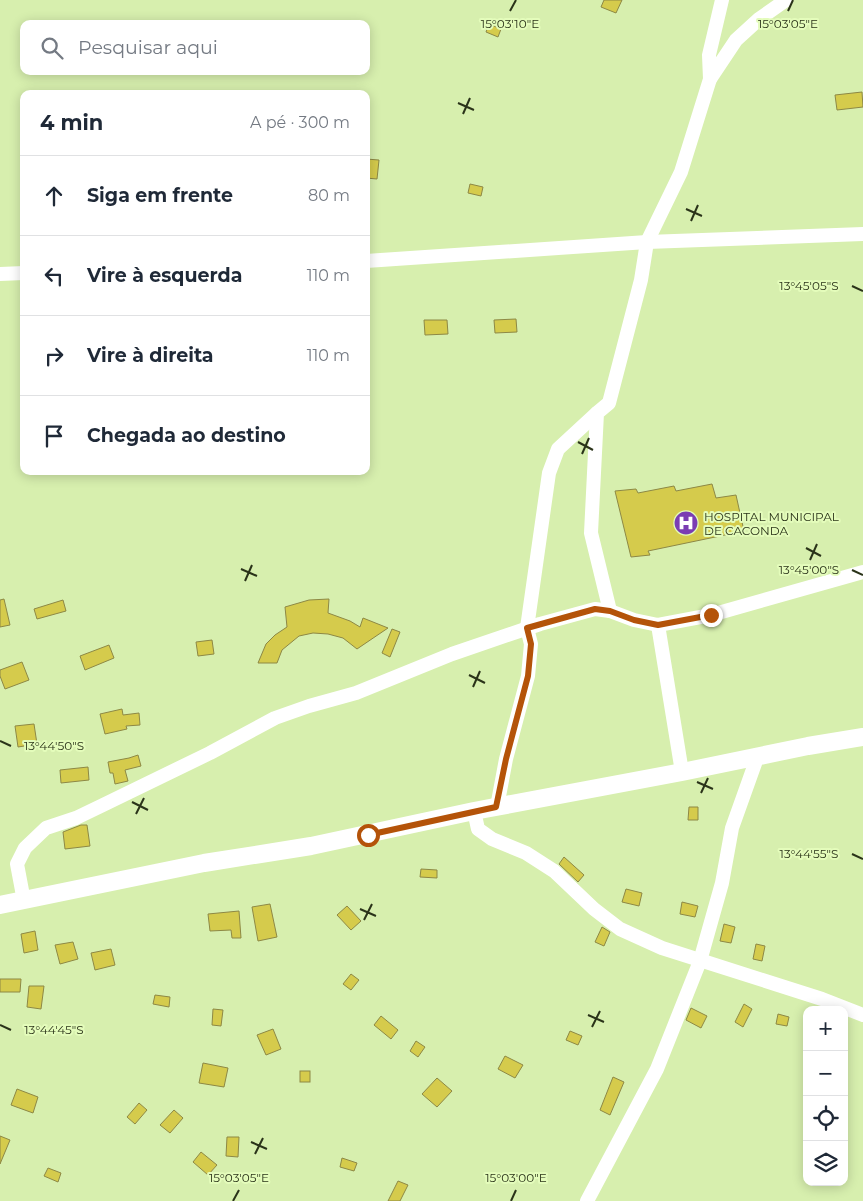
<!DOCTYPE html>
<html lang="pt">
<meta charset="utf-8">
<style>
:root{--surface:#fff;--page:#f6f6f7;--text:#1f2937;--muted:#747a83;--line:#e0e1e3}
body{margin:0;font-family:Montserrat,sans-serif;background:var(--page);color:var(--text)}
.controls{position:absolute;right:15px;bottom:15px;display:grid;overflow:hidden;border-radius:10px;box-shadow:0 2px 12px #0003}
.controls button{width:45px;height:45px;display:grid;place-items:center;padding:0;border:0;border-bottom:1px solid var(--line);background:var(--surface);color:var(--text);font:25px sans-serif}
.stop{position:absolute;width:15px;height:15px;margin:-11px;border:4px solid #b45309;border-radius:50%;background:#fff}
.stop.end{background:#b45309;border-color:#fff;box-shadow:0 1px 5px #0008}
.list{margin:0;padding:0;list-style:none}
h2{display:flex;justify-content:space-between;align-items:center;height:65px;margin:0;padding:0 20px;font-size:21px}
h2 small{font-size:16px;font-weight:400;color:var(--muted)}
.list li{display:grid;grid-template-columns:32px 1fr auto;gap:15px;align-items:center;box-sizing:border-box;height:80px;padding:0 20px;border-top:1px solid var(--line)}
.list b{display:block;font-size:19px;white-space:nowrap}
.list em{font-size:16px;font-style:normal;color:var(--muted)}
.icon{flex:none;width:28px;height:28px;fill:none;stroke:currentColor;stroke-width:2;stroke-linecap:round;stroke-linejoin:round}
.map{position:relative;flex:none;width:863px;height:1201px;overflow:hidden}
.search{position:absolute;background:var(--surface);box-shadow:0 2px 12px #0003;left:20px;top:20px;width:350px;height:55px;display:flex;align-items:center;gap:12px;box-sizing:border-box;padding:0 18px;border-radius:10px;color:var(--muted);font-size:19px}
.panel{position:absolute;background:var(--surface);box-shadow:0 2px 12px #0003;left:20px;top:90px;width:350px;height:385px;border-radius:10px}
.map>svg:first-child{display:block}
.building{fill:#d5cb4c;stroke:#8d8845}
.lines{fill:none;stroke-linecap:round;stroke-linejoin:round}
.minor{stroke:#fff;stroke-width:14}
.major{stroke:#fff;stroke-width:18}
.route{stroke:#b45309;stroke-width:6}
.ticks{fill:none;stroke:#2a3319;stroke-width:2}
.labels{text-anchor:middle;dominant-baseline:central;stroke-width:4;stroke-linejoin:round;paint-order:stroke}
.poi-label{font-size:12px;fill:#2a3319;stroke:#e4fcbb;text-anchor:start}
.ticks-label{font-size:12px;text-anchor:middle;fill:#2a3319;stroke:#e4fcbb;stroke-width:4;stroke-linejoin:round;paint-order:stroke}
</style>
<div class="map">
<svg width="863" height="1201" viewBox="0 0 863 1201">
<rect width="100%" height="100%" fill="#d7efae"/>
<g class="building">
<path d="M604 0H622L616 13 601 7Z"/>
<path d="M489 24 501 29 498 37 486 32Z"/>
<path d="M862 92 863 107 837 110 835 95Z"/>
<path d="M366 159 379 160 377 179 366 178Z"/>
<path d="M470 184 483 187 481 196 468 193Z"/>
<path d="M516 319 517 332 495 333 494 320Z"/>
<path d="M424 320H447L448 334 425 335Z"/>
<path d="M712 484 716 498 736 495 744 531 648 551 650 555 631 557 615 491 636 489 638 493 674 486 676 491Z"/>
<path d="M4 599 10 625 0 627V600Z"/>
<path d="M329 599 328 613 350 621 360 627 363 618 388 628 357 649 343 638 328 634 313 633 299 636 282 650 277 663H258L266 644 275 635 287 627 285 607 309 600Z"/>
<path d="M63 600 66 611 37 619 34 609Z"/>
<path d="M392 629 400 632 390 657 382 653Z"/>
<path d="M212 640 214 654 198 656 196 642Z"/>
<path d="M109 645 114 658 85 670 80 656Z"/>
<path d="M22 662 29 680 5 689 0 676V670Z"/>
<path d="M122 709 123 715 139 713 140 725 126 726 127 729 105 734 100 714Z"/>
<path d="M34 724 37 744 18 747 15 726Z"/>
<path d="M138 755 141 766 125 770 128 781 115 784 113 773H110L108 762 129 758Z"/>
<path d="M88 767 89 780 61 783 60 770Z"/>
<path d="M689 807H698V820H688Z"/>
<path d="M81 825H87L90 846 65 849 63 832Z"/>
<path d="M564 857 584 875 578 882 559 864Z"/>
<path d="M421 869 437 870V878L420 877Z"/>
<path d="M626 889 642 893 639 906 622 902Z"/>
<path d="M682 902 698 906 695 917 680 914Z"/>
<path d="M270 904 277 937 258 941 252 907Z"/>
<path d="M347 906 361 921 351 930 337 915Z"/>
<path d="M239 911 241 938H232L231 930 210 931 208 914Z"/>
<path d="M724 924 735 927 731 943 720 941Z"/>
<path d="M602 927 610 932 604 946 595 942Z"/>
<path d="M35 931 38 950 24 953 21 934Z"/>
<path d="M73 942 78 959 60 964 55 945Z"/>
<path d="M756 944 765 946 762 961 753 959Z"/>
<path d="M111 949 115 965 95 970 91 953Z"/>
<path d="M351 974 359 980 351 990 343 984Z"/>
<path d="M0 979H21L20 992H0Z"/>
<path d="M29 986H44L41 1009 27 1007Z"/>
<path d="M155 995 170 997 169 1007 153 1004Z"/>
<path d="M744 1004 752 1009 743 1027 735 1022Z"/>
<path d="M691 1008 707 1016 701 1028 686 1020Z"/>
<path d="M213 1009 223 1010 221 1026 212 1025Z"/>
<path d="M778 1014 789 1017 787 1026 776 1024Z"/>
<path d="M381 1016 398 1030 391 1039 374 1025Z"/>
<path d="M273 1029 281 1049 266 1055 257 1035Z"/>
<path d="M570 1031 582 1036 578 1045 566 1040Z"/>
<path d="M416 1041 425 1047 418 1057 410 1051Z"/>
<path d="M505 1056 523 1065 515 1078 498 1069Z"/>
<path d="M203 1063 228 1068 224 1087 199 1083Z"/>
<rect x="300" y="1071" width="10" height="11"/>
<path d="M613 1077 624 1082 610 1115 600 1110Z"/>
<path d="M437 1078 452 1091 437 1107 422 1094Z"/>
<path d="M17 1089 38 1097 33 1113 11 1105Z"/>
<path d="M139 1103 147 1110 135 1124 127 1117Z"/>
<path d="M174 1110 183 1118 170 1133 160 1125Z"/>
<path d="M0 1136 10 1140 0 1164Z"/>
<path d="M227 1137H239L238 1157 226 1156Z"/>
<path d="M201 1152 217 1165 208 1175 193 1162Z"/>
<path d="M342 1158 357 1163 354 1171 340 1167Z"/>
<path d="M48 1168 61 1173 58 1182 44 1176Z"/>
<path d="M398 1181 408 1185 400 1201H388Z"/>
</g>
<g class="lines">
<g class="minor">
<path d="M710 79 709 55 722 0"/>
<path d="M366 261 647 242 863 234"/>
<path d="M0 274 24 273"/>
<path d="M610 611 591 533 597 413 609 403 641 280 647 242 681 172 710 79 736 40 759 19 786 0"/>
<path d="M658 625 682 772"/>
<path d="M497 807 506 759 528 676 531 644 527 628 549 473 558 449 597 413"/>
<path d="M474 811 478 829 492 839 526 853 554 871 594 909 620 929 662 948 822 999 863 1015"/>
<path d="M24 901 17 864 25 848 46 828 76 818 103 805 210 753 275 718 309 706 356 693 452 654 540 624 595 609 610 611 634 620 658 625 711 615 863 572"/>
<path d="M587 1201 657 1069 700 961 722 883 732 828 757 758"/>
</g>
<path class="major" d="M0 905 204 863 311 846 474 811 682 772 808 746 863 737"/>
</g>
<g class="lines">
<path class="route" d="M368 835 496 807 506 759 528 676 531 644 527 628 595 609 610 611 634 620 658 625 711 615"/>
</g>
<path class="ticks" d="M510 11 516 0M788 11 793 0M458 103 474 110M463 114 470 98M686 209 702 216M691 221 698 205M852 286 863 291M578 442 593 450M582 454 589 438M806 548 821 556M810 560 817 544M241 569 257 576M852 570 863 575M245 581 252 565M469 675 485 683M473 687 480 671M0 741 11 746M697 782 713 789M701 793 708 778M132 802 148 810M136 814 144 798M852 854 863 859M360 909 376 916M364 920 372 904M588 1015 604 1022M0 1025 11 1030M592 1027 600 1011M251 1142 267 1149M255 1154 263 1138M233 1201 239 1190M511 1201 516 1190"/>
<defs>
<symbol id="hospital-disc" viewBox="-11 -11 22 22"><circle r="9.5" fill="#7b3db3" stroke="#e4fcbb"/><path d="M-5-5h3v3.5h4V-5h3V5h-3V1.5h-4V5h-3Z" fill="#fff"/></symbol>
</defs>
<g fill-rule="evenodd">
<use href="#hospital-disc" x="672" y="509" width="28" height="28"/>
</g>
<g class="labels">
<g class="poi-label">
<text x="704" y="516">HOSPITAL MUNICIPAL<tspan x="704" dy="14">DE CACONDA</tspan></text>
</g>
</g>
<g class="ticks-label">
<text x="510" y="28">15°03'10"E</text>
<text x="788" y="28">15°03'05"E</text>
<text x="809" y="290">13°45'05"S</text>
<text x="809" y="574">13°45'00"S</text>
<text x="54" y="750">13°44'50"S</text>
<text x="809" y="858">13°44'55"S</text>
<text x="54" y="1034">13°44'45"S</text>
<text x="239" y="1182">15°03'05"E</text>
<text x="516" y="1182">15°03'00"E</text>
</g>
</svg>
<div class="controls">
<button>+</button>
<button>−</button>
<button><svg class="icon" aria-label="locate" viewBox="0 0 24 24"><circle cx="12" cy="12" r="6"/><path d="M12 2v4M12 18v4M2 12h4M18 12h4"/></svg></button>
<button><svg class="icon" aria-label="layers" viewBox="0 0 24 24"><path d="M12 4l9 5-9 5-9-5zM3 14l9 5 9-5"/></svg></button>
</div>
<div class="stop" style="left:368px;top:835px"></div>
<div class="stop end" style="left:711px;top:615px"></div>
<div class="search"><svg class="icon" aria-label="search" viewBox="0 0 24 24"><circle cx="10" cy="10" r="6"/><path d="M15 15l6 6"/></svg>Pesquisar aqui</div>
<section class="panel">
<h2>4 min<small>A pé · 300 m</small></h2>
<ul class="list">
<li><svg class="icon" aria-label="ahead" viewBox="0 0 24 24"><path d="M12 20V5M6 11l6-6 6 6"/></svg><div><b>Siga em frente</b></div><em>80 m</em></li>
<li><svg class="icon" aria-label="left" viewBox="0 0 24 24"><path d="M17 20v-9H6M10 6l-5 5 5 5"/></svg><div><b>Vire à esquerda</b></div><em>110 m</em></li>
<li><svg class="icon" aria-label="right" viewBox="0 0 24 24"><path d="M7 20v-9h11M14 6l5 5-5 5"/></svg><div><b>Vire à direita</b></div><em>110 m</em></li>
<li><svg class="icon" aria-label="arrive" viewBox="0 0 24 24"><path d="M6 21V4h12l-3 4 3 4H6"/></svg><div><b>Chegada ao destino</b></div></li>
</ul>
</section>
</div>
